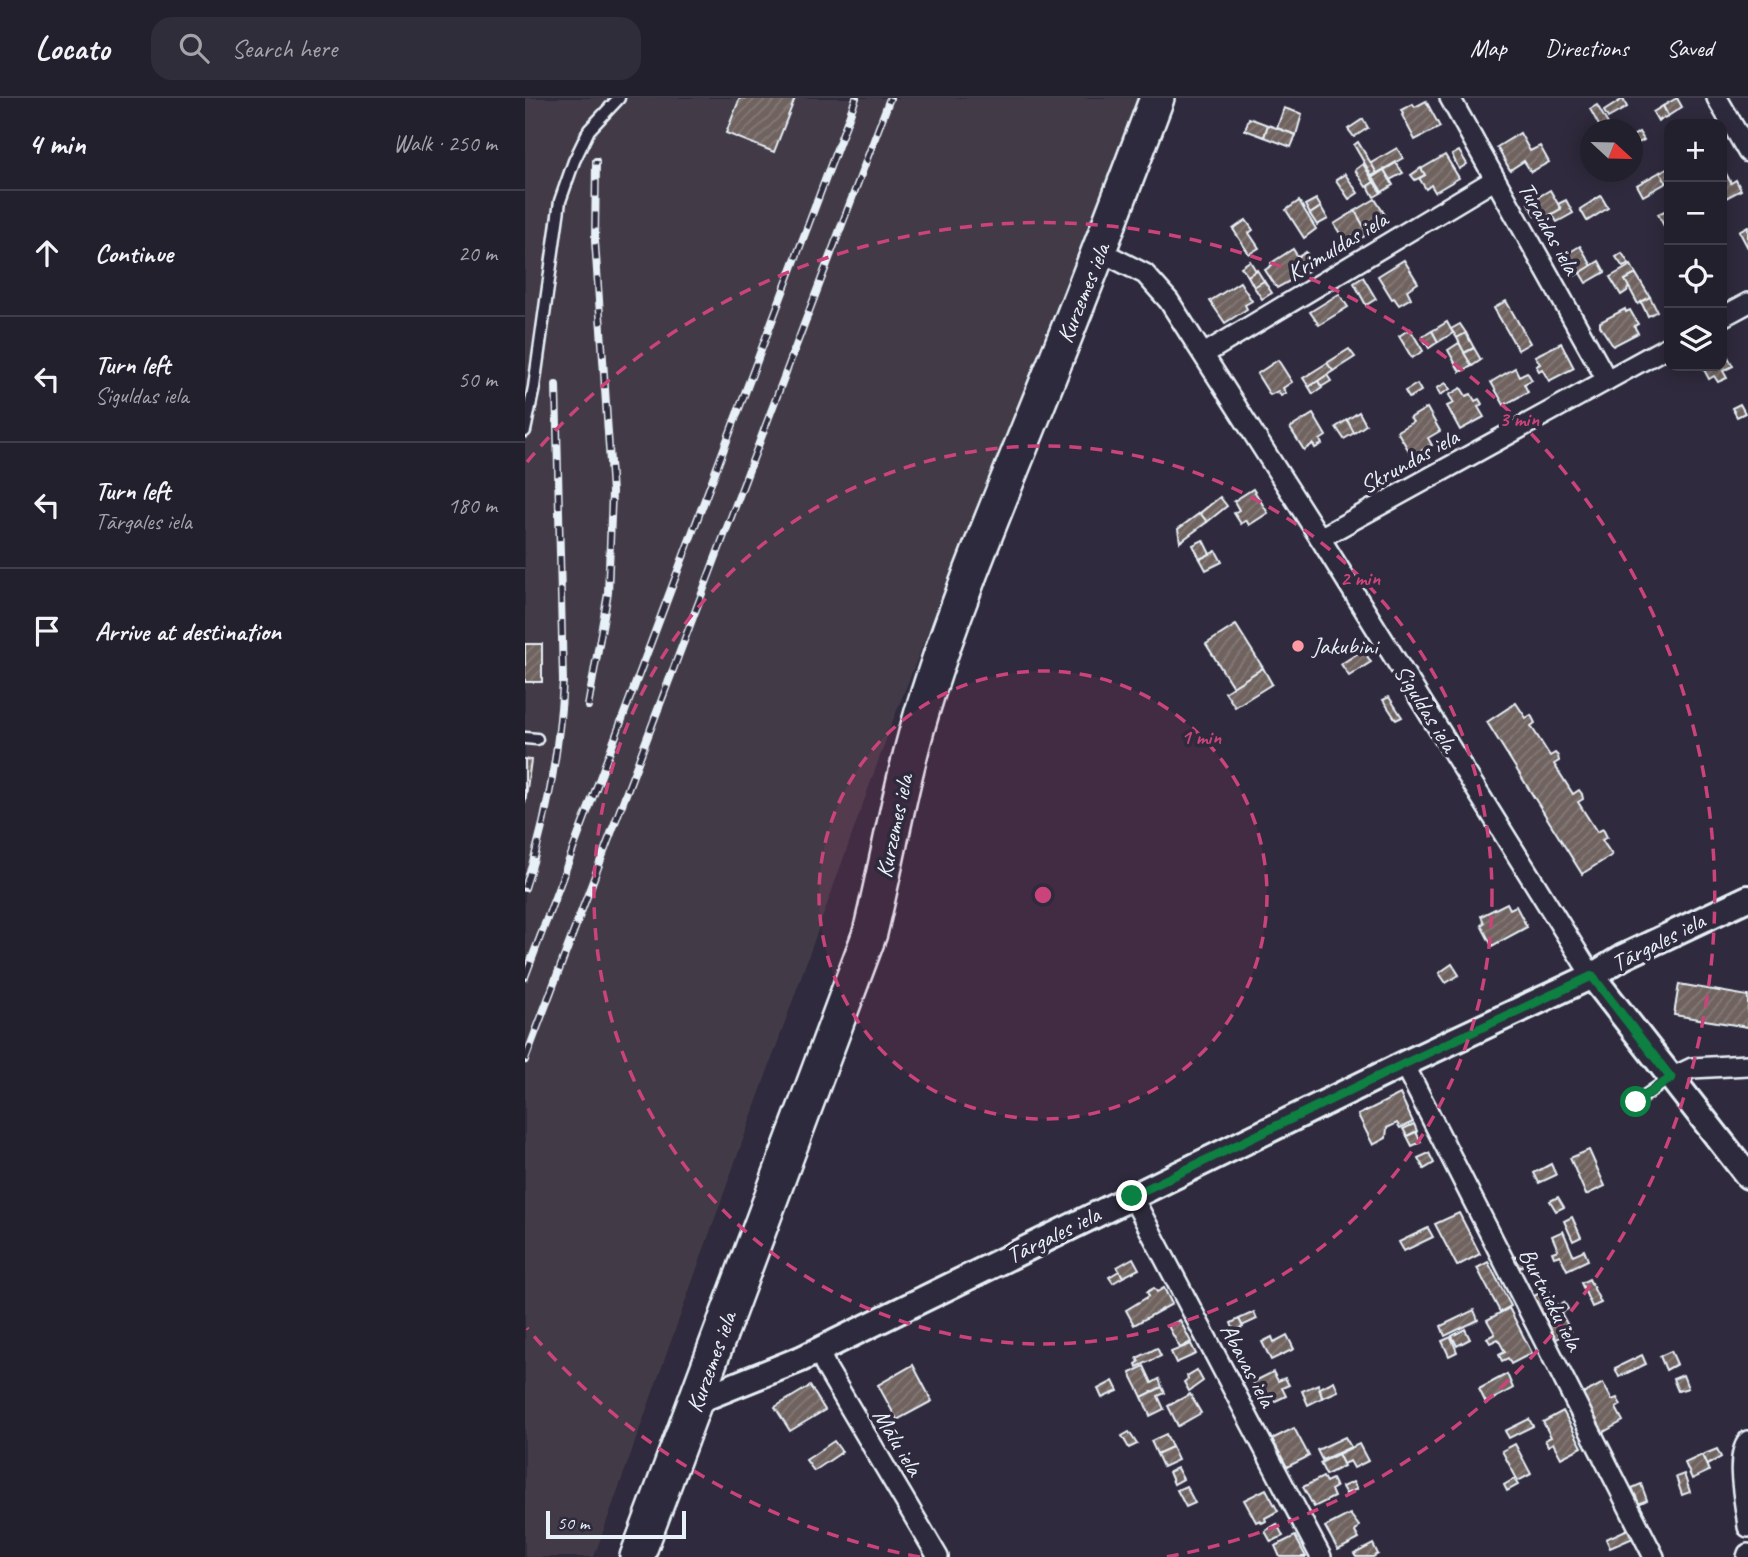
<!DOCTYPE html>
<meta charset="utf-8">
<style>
:root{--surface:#23202e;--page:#2f2d3a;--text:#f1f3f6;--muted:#a3a3aa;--line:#403e4a}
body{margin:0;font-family:Caveat,sans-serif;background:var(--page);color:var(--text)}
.controls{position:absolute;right:21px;top:21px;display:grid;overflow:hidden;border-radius:14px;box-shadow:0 4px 18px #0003}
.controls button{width:63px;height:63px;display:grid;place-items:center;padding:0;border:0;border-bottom:2px solid var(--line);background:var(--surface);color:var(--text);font:35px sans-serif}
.compass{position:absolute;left:1055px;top:21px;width:63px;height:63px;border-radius:50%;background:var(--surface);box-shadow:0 4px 18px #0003;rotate:112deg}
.scale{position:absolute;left:21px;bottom:18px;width:140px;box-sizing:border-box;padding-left:7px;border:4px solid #e8f1f8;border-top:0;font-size:19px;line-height:24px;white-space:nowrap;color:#e8f1f8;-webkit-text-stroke:5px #2f2a3d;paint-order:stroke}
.stop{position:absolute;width:21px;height:21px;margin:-16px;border:5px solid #0b8043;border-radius:50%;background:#fff}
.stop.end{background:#0b8043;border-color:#fff;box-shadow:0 2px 7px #0008}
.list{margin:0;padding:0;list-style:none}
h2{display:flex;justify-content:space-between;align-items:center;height:91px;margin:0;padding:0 28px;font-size:30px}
h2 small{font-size:23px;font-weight:400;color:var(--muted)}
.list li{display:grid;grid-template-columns:46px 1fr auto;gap:21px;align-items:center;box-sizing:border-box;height:126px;padding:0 28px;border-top:2px solid var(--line)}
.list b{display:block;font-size:26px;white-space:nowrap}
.list p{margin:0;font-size:23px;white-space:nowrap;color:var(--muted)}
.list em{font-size:23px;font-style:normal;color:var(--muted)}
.icon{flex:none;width:38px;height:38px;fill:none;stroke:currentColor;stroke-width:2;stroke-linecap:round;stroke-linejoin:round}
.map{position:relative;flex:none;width:1223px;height:1459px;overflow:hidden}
header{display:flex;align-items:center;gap:42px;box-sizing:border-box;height:98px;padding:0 35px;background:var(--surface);border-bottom:2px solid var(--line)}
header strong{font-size:33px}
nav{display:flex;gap:38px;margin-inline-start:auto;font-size:24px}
.search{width:490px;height:63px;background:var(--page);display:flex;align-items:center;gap:18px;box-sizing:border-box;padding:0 24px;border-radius:21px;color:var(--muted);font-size:26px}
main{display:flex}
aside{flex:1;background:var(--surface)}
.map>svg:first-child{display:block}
.built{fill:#423b47}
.building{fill:url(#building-hatch);stroke:#e8f1f8;stroke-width:2}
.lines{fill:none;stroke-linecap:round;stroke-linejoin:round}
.service-casing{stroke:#e8f1f8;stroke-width:15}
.minor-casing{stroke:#e8f1f8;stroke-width:24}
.tertiary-casing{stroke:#e8f1f8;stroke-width:30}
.trunk-casing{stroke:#e8f1f8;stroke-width:38}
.service{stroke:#2f2a3d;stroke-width:10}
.minor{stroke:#2f2a3d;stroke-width:19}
.tertiary{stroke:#2f2a3d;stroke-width:24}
.trunk{stroke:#2f2a3d;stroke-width:33}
.rail-casing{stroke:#e8f1f8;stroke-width:8}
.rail{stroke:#2f2a3d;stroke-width:5;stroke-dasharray:16;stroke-linecap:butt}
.route{stroke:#0b8043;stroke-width:9}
.ring{fill:none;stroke:#ca437a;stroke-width:3.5;stroke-dasharray:12 9}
.poi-dot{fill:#ff9aa2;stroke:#2f2a3d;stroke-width:2.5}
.labels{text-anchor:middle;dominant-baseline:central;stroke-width:7;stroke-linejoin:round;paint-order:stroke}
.street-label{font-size:24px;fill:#e8f1f8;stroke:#2f2a3d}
.poi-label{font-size:24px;fill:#e8f1f8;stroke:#2f2a3d;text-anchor:start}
.centre{fill:#ca437a;stroke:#2f2a3d;stroke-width:3.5}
.ring-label{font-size:21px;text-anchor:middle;font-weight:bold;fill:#ca437a;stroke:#2f2a3d;stroke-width:7;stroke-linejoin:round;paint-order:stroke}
</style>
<header>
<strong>Locato</strong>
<div class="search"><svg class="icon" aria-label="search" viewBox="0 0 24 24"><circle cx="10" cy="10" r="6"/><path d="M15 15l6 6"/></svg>Search here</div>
<nav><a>Map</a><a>Directions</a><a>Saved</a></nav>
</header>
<main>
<aside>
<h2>4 min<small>Walk · 250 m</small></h2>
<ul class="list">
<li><svg class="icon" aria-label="ahead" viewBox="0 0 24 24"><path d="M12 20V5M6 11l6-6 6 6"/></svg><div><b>Continue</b></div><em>20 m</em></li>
<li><svg class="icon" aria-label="left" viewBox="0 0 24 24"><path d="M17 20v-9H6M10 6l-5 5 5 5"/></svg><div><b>Turn left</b><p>Siguldas iela</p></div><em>50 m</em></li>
<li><svg class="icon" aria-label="left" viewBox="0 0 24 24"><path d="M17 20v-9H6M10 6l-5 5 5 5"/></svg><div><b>Turn left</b><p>Tārgales iela</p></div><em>180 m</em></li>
<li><svg class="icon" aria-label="arrive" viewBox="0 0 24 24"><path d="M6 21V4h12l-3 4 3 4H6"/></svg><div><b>Arrive at destination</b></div></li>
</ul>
</aside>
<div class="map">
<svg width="1223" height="1459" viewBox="0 0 1223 1459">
<defs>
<pattern id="building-hatch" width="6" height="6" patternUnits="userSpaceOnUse" patternTransform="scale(1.75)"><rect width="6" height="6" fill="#6f635f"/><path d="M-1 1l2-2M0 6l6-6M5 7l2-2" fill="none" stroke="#847a77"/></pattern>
</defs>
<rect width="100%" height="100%" fill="#2f2a3d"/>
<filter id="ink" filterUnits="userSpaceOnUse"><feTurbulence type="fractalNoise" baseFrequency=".0143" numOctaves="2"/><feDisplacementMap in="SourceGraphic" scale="14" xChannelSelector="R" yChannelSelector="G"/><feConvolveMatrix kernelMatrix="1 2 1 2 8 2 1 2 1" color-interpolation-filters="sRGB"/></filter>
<g filter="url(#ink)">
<path class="built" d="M0 0H613L365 630 69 1459H0Z"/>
<g class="building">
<path d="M215 0H270L249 54 201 35Z"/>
<path d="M1152 0 1157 9 1143 18 1138 8Z"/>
<path d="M1098 1 1102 9 1083 20 1079 13Z"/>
<path d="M901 3 915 29 890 42 877 17 878 16 876 12 888 6 890 9Z"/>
<path d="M1072 7 1083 26 1076 31 1065 11Z"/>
<path d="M1138 8 1143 18 1133 23 1128 14Z"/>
<path d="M759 10 777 16 771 37 752 30Z"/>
<path d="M724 20 743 27 739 39 720 32Z"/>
<path d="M838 21 843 30 829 39 823 31Z"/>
<path d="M743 27 771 37 766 49 739 39Z"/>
<path d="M1114 34 1119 42 1108 48V38Z"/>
<path d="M995 35 1005 53 1015 48 1024 64 1006 74 999 63 985 72 972 49Z"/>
<path d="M833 44 852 75 847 78 829 47Z"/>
<path d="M872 50 878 60 852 75 846 65Z"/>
<path d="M934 53 942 66 934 71 927 57Z"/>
<path d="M920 57 934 80 910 94 906 87 901 91 894 80 900 77 896 71Z"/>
<path d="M871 65 878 75 865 82 859 72Z"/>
<path d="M838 66 849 84 841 89 830 72Z"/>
<path d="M1197 68 1206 85 1211 82 1216 92 1197 102Z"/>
<path d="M1144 69V83L1141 85 1135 74Z"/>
<path d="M896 70 900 77 890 82 886 77Z"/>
<path d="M859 72 868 87 857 94 848 79Z"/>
<path d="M1135 74 1141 85 1118 98 1112 87Z"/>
<path d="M820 76 833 95 824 101 811 82Z"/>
<path d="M849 84 856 95 849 99 843 88Z"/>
<path d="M1025 92 1036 111 1014 123 1003 105Z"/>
<path d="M1076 98 1083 110 1062 123 1055 111Z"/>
<path d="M791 101 796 109 785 116 780 107Z"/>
<path d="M850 101 860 117 853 121 857 127 843 136 830 113Z"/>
<path d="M1041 102 1048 115 1032 124 1027 116 1036 111 1033 106Z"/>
<path d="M774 103 791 131 779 140 761 112Z"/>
<path d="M796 109 803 121 792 127 785 116Z"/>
<path d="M1144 111V130L1141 132 1133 116Z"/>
<path d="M830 113 843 136 830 144 827 138 820 143 809 126Z"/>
<path d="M721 122 728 132 724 135 734 150 724 156 708 131Z"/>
<path d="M1223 128V150L1214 133Z"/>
<path d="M1055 148 1067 168 1046 180 1035 160Z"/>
<path d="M768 151 773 159 781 154 788 166 781 171 783 173 752 190 740 172 747 167 746 165Z"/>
<path d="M1097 155 1104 166 1098 169 1091 159Z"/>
<path d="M879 162 893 185 882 192 886 200 874 207 869 200 867 201 853 178Z"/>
<path d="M725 163 731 173 723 178 716 169Z"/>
<path d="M1074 163 1080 174 1061 185 1055 175Z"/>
<path d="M1106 167 1111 176 1100 182 1104 188 1102 193 1096 197 1085 179Z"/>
<path d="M732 172 739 183 729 189 723 178Z"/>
<path d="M1111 176 1125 199 1113 206 1100 182Z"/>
<path d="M838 179 851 201 841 207 829 185Z"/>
<path d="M739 183 747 195 737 201 729 189Z"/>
<path d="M715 184 727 203 720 207 722 211 700 225 685 203Z"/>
<path d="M814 196 823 209 794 227 785 214Z"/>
<path d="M1125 199 1132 213 1123 218 1116 204Z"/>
<path d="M981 203 1005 245 993 252 969 210Z"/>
<path d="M1100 211 1101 214 1105 212 1113 226 1109 228 1113 235 1088 248 1075 228V224Z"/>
<path d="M922 224 928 235 913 244 907 233Z"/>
<path d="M935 226 941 235 932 240 926 231Z"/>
<path d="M885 231 898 253 887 260 874 238Z"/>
<path d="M907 233 913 244 904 250 897 239Z"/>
<path d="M941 235 949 250 939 255 932 240Z"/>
<path d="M934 245 947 268 935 274 923 252Z"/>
<path d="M1036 245 1049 270 1024 283 1017 271 1014 273 1011 268 1015 266 1010 258Z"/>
<path d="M1197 248 1208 268 1198 273 1202 280 1193 284 1189 278 1184 281 1177 268H1197Z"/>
<path d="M949 250 956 262 947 268 939 255Z"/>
<path d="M824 251 830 259 808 273 802 265Z"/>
<path d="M753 262 767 284 758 290 761 295 756 298 753 293 745 297 732 276Z"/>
<path d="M802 265 808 273 784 289 778 280Z"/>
<path d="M990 270 994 278 1002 274 1007 282 999 286 1003 294 979 307 966 284Z"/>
<path d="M802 277 806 283 796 289 793 283Z"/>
<path d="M793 283 797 290 788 296 784 289Z"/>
<path d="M921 285 925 291 915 297 912 290Z"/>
<path d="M892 286 896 293 884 300 880 293Z"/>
<path d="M936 290 941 298 946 296 950 303 954 301 957 306 953 309 959 319 935 332 922 308 929 305 924 297Z"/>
<path d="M1215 306 1220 315 1212 319 1207 310Z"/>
<path d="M902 310 915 333 903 340 907 347 887 358 872 333 888 324 885 320Z"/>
<path d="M834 314 841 327 829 335 822 322Z"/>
<path d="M788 316 801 338 795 342 797 346 790 350 788 346 779 352 765 330Z"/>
<path d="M822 322 829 335 819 341 811 329Z"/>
<path d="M728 391 743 415 724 427 721 422 716 426 709 415 714 412 709 403Z"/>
<path d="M695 399 702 408 682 424 675 415Z"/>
<path d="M675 415 682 424 655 444 653 431Z"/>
<path d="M678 442 685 456 675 461 668 447Z"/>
<path d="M691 453 697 464 681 472 675 461Z"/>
<path d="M711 527 738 570 708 589 681 546Z"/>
<rect x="0" y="546" width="17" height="38"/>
<path d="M838 552 846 564 824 578 816 566Z"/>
<path d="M738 570 747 586 710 609 700 594Z"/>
<path d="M864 599 877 619 871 622 858 602Z"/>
<path d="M991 605 1001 620 1006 617 1010 625 1006 628 1025 658 1030 655 1033 658 1034 663 1029 666 1048 696 1054 692 1057 696 1058 701 1053 704 1072 734 1078 731 1082 739 1077 742 1087 757 1060 774 1057 776 962 624Z"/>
<path d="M0 661 6 662 0 705Z"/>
<path d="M982 805 985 811 991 808 1002 829 967 848 956 827 959 825 956 818Z"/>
<path d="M927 866 934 877 921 885 914 875Z"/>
<path d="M1154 886 1223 898V929L1149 917Z"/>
<path d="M875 996 888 1024 875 1030 872 1025 862 1030 861 1040 848 1047 833 1017Z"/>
<path d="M889 1026 892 1033 882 1038 878 1031Z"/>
<path d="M891 1034 896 1044 887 1048 882 1038Z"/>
<path d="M1064 1052 1080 1088 1061 1097 1045 1060Z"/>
<path d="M904 1055 909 1065 899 1071 893 1060Z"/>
<path d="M1026 1066 1031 1077 1014 1085 1009 1075Z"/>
<path d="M1033 1099 1039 1109 1031 1113 1025 1103Z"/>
<path d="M934 1115 955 1156 932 1168 910 1126Z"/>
<path d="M1047 1119 1056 1139 1048 1143 1039 1123Z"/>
<path d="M903 1130 908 1139 879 1153 874 1144Z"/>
<path d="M1038 1133 1048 1157 1059 1152 1063 1162 1042 1172 1035 1157 1029 1159 1027 1154 1033 1152 1027 1138Z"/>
<path d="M1000 1154 1005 1164 989 1172 984 1162Z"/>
<path d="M608 1160 614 1171 598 1179 592 1169Z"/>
<path d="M963 1164 986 1208 975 1214 952 1170Z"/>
<path d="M594 1173 598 1179 588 1185 584 1179Z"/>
<path d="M1064 1181 1076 1205 1067 1209 1056 1185Z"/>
<path d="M629 1190 632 1194 639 1190 647 1206 609 1227 601 1212 624 1198 622 1194Z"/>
<path d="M1023 1191 1033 1208 1039 1204 1043 1211 1036 1215 1046 1233 1026 1244 1003 1201Z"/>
<path d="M984 1210 1007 1255 986 1266 983 1260 977 1263 974 1257 980 1254 973 1241 965 1245 962 1240 970 1236 962 1222Z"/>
<path d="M949 1212 953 1222 920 1238 916 1228Z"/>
<path d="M729 1214 732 1221 717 1228 714 1221Z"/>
<path d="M714 1221 718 1229 709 1233 706 1225Z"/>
<path d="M655 1222 666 1244 655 1250 643 1228Z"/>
<path d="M940 1231 945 1241 932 1248 927 1238Z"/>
<path d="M762 1237 769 1251 746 1262 737 1244 747 1239 749 1244Z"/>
<path d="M926 1239 932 1254 924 1258 917 1243Z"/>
<path d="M666 1246 671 1256 651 1265 646 1254Z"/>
<path d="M632 1250 636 1258 612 1269 611 1266 614 1264 612 1260Z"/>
<path d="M1146 1253 1152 1266 1141 1272 1135 1258Z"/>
<path d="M1117 1257 1121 1266 1094 1279 1090 1270Z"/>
<path d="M388 1267 407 1303 372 1322 353 1287Z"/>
<path d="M619 1268 627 1285 634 1281 637 1289 617 1299 605 1275Z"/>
<path d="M672 1272 678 1283 664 1293 659 1284 663 1281 662 1278Z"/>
<path d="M748 1274 753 1283 760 1280 764 1287 757 1290 761 1298 740 1308 728 1284Z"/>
<path d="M982 1276 988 1290 961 1305 954 1291Z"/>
<path d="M1158 1277 1163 1290 1153 1293 1148 1281Z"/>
<path d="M588 1283 593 1293 577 1300 573 1291Z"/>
<path d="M809 1283 813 1293 797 1300 795 1290Z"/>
<path d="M1078 1285 1087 1302 1092 1300 1096 1307 1091 1310 1098 1323 1077 1335 1056 1297Z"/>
<path d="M793 1286 797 1300 783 1307 777 1293Z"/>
<path d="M285 1288 300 1312 265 1333 250 1309Z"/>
<path d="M637 1289 640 1295 633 1298 639 1311 625 1318 617 1299Z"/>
<path d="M665 1296 676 1315 653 1328 643 1308Z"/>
<path d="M1038 1313 1057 1349 1036 1360 1028 1345 1023 1348 1020 1342 1026 1339 1018 1324Z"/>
<path d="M1004 1321 1008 1328 984 1340 980 1333Z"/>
<path d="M769 1330 784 1358 762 1369 747 1341Z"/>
<path d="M604 1334 612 1346 604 1350 597 1338Z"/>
<path d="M641 1336 647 1349 632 1356 626 1343Z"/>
<path d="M820 1339 826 1349 797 1362 792 1352Z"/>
<path d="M309 1343 317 1354 289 1373 281 1362Z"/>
<path d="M834 1346 843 1363 829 1370 825 1363 818 1366 813 1356Z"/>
<path d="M990 1346 1006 1376 993 1383 977 1353Z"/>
<path d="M647 1349 653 1362 638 1369 632 1356Z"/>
<path d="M1192 1351 1196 1359 1182 1367 1177 1357Z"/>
<path d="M813 1356 819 1368 801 1377 795 1365Z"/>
<path d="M1177 1357 1184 1373 1167 1381 1160 1365Z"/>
<path d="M652 1370 658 1381 649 1386 644 1374Z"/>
<path d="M1159 1376 1165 1394 1157 1397 1151 1379Z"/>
<path d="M798 1379 801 1384 807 1381 811 1389 806 1392 809 1399 789 1409 778 1389Z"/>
<path d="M989 1381 993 1387 982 1393 979 1387Z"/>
<path d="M828 1384 832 1391 821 1396 817 1389Z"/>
<path d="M1116 1386 1122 1402 1114 1406 1107 1390Z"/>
<path d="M661 1388 670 1405 661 1409 652 1392Z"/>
<path d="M741 1391 753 1413 740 1420 741 1423 737 1425 735 1422 731 1424 719 1402Z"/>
<path d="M825 1416 834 1428 830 1434 834 1441 813 1452 800 1429Z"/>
<path d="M752 1426 758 1438 746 1444 740 1433Z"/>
<path d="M1103 1431 1108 1440 1085 1450 1081 1441Z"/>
<path d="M770 1438 781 1459H755L750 1448Z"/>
<path d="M848 1446 853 1456 848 1459H831L829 1456Z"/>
</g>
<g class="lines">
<defs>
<g id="service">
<path d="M0 333 9 289 35 103 49 63 64 32 94 0"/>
<path d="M0 640 12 641"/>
<path d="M1111 1004 1145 980"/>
</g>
<g id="minor">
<path d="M925 0 1082 282"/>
<path d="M1192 0 1223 54"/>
<path d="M575 153 620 176 644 203 795 440 1067 878"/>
<path d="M1197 219 1223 205"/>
<path d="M679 256 969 82"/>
<path d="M795 440 1144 248"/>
<path d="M881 965 884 976 1129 1459"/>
<path d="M1146 980 1167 970 1223 967"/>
<path d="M607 1098 796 1459"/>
<path d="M294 1253 302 1271 413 1459"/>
<path d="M1223 1343C1209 1361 1221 1407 1223 1429"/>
<path d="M1222 1459 1223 1456"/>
</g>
<g id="tertiary">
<path d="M1067 878 1223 1078"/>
<path d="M171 1303 276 1261 881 965 1067 878 1098 859 1223 800"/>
</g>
<path id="trunk" d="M112 1459 345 835C364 757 377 676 402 598 431 506 469 416 505 326 549 218 591 109 632 0"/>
</defs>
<use href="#service" class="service-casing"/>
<use href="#minor" class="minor-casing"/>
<use href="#tertiary" class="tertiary-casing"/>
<use href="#trunk" class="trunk-casing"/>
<use href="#service" class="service"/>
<use href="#minor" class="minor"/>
<use href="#tertiary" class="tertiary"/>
<use href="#trunk" class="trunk"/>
<defs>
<g id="rail">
<path d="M63 608 83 495 87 394 70 143 71 63"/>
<path d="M0 790C22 723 34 654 38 583L31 287"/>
<path d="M0 879 331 0"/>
<path d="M0 962 365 0"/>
</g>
</defs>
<use href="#rail" class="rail-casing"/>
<use href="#rail" class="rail"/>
</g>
</g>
<g class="lines" filter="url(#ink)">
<path class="route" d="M607 1098 881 965 1067 878 1146 980 1111 1004"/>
</g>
<circle cx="518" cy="797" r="224" fill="#ca437a" fill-opacity=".12"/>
<g class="ring">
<circle cx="518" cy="797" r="224"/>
<circle cx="518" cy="797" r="449"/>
<path d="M395 1459A673 673 0 0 1 2 1230M2 364A673 673 0 1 1 641 1459"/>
</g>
<circle class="poi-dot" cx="773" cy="548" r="7"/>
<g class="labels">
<g class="street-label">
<text transform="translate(1024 130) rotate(61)">Turaidas iela</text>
<text transform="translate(812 148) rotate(-31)">Krimuldas iela</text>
<text transform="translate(558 195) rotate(-68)">Kurzemes iela</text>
<text transform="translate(884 363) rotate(-29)">Skrundas iela</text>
<text transform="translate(901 610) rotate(58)">Siguldas iela</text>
<text transform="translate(369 728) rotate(-78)">Kurzemes iela</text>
<text transform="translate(1133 844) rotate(-27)">Tārgales iela</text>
<text transform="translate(528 1137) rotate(-26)">Tārgales iela</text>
<text transform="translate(1026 1201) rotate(63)">Burtnieku iela</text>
<text transform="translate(186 1264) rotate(-70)">Kurzemes iela</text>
<text transform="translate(723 1267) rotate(62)">Abavas iela</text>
<text transform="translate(373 1344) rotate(59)">Mālu iela</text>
</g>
<g class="poi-label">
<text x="787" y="548">Jakubini</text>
</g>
</g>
<circle cx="518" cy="797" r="10" class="centre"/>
<g class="ring-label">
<text x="994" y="328">3 min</text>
<text x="835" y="487">2 min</text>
<text x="676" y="646">1 min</text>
</g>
</svg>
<div class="controls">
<button>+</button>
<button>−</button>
<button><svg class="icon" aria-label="locate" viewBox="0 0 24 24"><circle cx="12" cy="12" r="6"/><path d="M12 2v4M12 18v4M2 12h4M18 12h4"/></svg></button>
<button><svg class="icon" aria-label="layers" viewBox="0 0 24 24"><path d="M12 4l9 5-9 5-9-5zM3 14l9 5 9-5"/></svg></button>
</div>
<svg class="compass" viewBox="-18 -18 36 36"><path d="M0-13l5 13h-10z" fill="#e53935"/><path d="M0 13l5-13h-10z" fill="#a3a3aa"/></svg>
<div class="scale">50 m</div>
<div class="stop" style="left:1111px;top:1004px"></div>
<div class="stop end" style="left:607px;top:1098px"></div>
</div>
</main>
